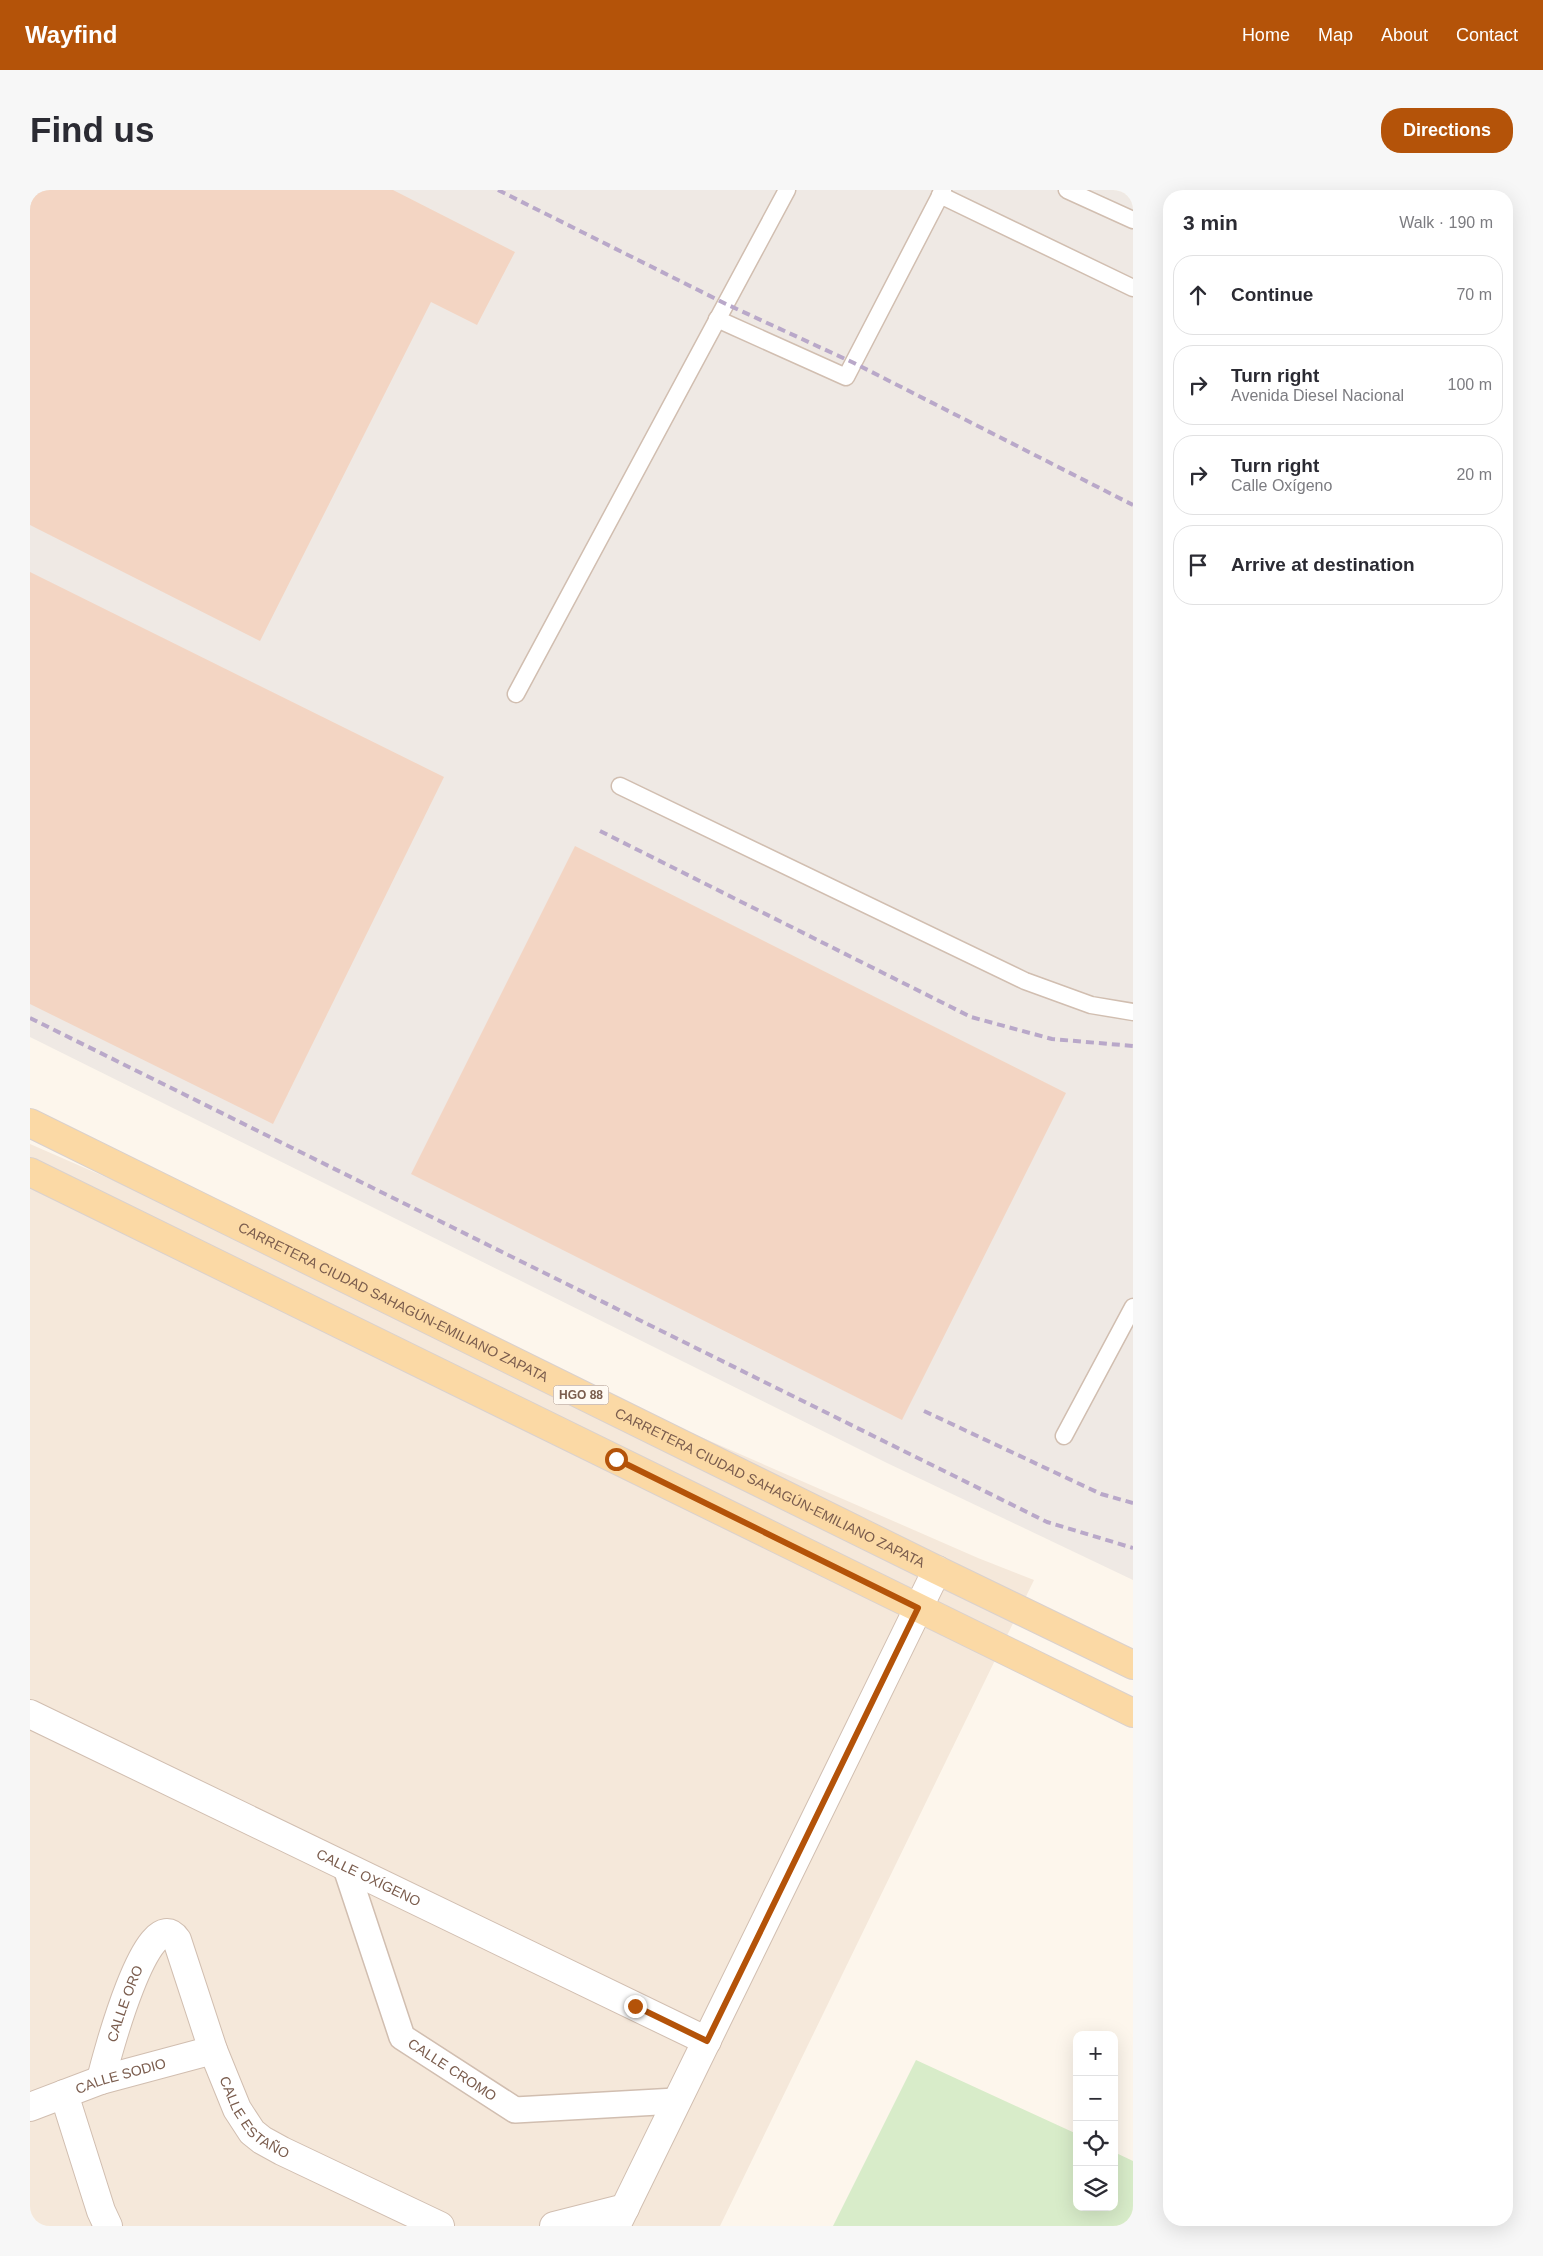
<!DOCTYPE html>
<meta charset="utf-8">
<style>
:root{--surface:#fff;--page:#f7f7f7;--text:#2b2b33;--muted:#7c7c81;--line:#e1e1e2;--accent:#b45309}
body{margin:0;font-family:Helvetica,sans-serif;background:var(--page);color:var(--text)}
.controls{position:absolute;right:15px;bottom:15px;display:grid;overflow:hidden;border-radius:10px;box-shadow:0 5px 20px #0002}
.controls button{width:45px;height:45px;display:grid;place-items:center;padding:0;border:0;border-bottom:1px solid var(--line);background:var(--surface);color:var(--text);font:25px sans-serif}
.stop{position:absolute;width:15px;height:15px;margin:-11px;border:4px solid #b45309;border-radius:50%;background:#fff}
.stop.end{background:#b45309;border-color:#fff;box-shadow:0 1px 5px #0008}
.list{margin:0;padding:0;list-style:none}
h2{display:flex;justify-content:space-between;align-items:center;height:65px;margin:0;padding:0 20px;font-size:21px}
h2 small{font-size:16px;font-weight:400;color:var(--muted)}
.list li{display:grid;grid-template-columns:32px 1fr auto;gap:15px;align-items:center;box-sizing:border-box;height:80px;margin:0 10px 10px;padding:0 10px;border:1px solid var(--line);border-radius:20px}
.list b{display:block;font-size:19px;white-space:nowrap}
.list p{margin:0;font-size:16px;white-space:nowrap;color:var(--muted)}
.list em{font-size:16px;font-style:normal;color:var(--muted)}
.icon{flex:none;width:28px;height:28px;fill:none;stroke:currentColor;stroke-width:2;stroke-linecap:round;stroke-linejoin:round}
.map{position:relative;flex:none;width:1103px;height:2036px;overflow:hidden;border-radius:20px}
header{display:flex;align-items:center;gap:30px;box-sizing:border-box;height:70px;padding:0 25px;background:var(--accent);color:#fff}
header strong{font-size:24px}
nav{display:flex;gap:28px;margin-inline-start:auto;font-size:18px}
.intro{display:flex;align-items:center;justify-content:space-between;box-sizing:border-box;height:120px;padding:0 30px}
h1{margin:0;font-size:35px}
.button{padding:12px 22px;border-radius:20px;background:var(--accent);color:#fff;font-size:18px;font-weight:700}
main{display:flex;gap:30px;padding:0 30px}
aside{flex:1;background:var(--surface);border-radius:20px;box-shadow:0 5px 20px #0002}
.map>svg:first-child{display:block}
.residential{fill:#f5e8da}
.industrial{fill:#efe9e4}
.green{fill:#d8ecc9}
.building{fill:#f3d5c3}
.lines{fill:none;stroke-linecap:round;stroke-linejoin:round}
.service-casing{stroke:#d1beb0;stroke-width:19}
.pedestrian-casing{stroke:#d1beb0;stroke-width:28}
.minor-casing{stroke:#d1beb0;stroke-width:30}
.tertiary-casing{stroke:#d1beb0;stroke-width:30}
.primary-casing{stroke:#dad1cd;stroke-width:30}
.service{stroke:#fff;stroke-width:16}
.pedestrian{stroke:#fff;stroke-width:25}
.minor{stroke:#fff;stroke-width:28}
.tertiary{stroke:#fff;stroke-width:28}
.primary{stroke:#fbd9a5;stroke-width:28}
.rail{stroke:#b9a8c9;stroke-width:4;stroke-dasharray:8 5;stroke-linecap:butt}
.route{stroke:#b45309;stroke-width:6}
.labels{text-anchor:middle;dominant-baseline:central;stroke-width:4.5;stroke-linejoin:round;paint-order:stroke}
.shield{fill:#fffaf3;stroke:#a28b7f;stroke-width:1}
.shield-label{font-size:12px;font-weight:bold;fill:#7a5c4d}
.street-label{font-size:14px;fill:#7a5c4d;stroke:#fffaf3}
</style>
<header>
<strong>Wayfind</strong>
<nav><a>Home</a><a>Map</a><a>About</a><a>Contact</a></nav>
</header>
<div class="intro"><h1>Find us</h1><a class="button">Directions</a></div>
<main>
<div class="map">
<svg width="1103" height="2036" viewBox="0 0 1103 2036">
<rect width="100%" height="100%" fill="#fdf6ec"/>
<path class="residential" d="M0 954 948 1368 1004 1390 690 2036H0Z"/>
<path class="industrial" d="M0 0H1103V1390L857 1273 0 847Z"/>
<path class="green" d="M886 1870 1047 1944V2017H1084V1962L1103 1971V2036H803Z"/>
<g class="building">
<path d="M0 0H363L485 62 447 135 401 112 230 451 0 335Z"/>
<path d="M0 382 414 587 243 934 0 814Z"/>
<path d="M545 656 1036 903 872 1230 381 984Z"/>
</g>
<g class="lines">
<defs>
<g id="service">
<path d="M1037 0 1103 30"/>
<path d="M910 5 1103 98"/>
<path d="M687 129 816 187 913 0"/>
<path d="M486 504 757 0"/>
<path d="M590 596 995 791 1061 815 1103 822"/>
<path d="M1034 1246 1103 1117"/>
</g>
<g id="pedestrian">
<path id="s1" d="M316 1678 372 1847 485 1920 646 1911"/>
</g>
<g id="minor">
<path id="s2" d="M0 1524 677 1851"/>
<path id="s3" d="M71 1890C75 1872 118 1708 147 1750L183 1860 207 1919 222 1942 232 1950 252 1961 410 2036"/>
<path d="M34 1904 71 2021 78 2036"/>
<path id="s4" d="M0 1917 71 1890 183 1860"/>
<path d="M524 2036 595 2018"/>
</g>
<path id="tertiary" d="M586 2036 907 1380"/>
<g id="primary">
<path id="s5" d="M0 933 907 1380 1103 1475"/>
<path d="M0 982 1103 1523"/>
</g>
</defs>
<use href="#service" class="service-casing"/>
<use href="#pedestrian" class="pedestrian-casing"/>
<use href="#minor" class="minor-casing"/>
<use href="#tertiary" class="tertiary-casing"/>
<use href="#primary" class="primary-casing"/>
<use href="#service" class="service"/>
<use href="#pedestrian" class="pedestrian"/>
<use href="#minor" class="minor"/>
<use href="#tertiary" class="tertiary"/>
<use href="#primary" class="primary"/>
<g class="rail">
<path d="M468 0 696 114 824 173 1103 315"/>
<path d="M570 641 941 827 1022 849 1103 856"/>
<path d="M0 828 1017 1332 1103 1358"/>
<path d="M894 1221 1071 1304 1103 1313"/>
</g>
</g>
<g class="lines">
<path class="route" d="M586 1269 888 1418 677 1851 605 1816"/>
</g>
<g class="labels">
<rect class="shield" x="523.5" y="1195.5" width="55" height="19" rx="4"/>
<g class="shield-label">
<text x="551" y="1205">HGO 88</text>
</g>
<g class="street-label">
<text stroke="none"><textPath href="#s5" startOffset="405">CARRETERA CIUDAD SAHAGÚN-EMILIANO ZAPATA</textPath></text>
<text stroke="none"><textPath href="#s5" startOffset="825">CARRETERA CIUDAD SAHAGÚN-EMILIANO ZAPATA</textPath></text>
<text stroke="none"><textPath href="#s2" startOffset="376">CALLE OXÍGENO</textPath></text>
<text stroke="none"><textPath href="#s3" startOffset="80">CALLE ORO</textPath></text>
<text stroke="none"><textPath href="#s1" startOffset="238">CALLE CROMO</textPath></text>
<text stroke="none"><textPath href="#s4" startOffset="96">CALLE SODIO</textPath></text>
<text stroke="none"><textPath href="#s3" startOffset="375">CALLE ESTAÑO</textPath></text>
</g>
</g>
</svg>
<div class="controls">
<button>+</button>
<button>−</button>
<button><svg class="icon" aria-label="locate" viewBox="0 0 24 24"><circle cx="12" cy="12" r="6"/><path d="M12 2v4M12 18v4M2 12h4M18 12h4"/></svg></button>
<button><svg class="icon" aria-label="layers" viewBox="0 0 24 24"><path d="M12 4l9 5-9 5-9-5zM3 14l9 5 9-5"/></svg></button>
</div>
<div class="stop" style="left:586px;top:1269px"></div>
<div class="stop end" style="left:605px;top:1816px"></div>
</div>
<aside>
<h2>3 min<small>Walk · 190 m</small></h2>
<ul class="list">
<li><svg class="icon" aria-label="ahead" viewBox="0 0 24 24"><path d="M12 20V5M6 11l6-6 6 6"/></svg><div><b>Continue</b></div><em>70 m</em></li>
<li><svg class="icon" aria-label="right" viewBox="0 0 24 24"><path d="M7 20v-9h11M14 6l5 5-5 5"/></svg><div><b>Turn right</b><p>Avenida Diesel Nacional</p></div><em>100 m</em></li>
<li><svg class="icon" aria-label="right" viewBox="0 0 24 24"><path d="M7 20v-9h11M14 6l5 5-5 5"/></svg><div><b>Turn right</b><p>Calle Oxígeno</p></div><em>20 m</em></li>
<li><svg class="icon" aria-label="arrive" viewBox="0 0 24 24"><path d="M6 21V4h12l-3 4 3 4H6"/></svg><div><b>Arrive at destination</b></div></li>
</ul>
</aside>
</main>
